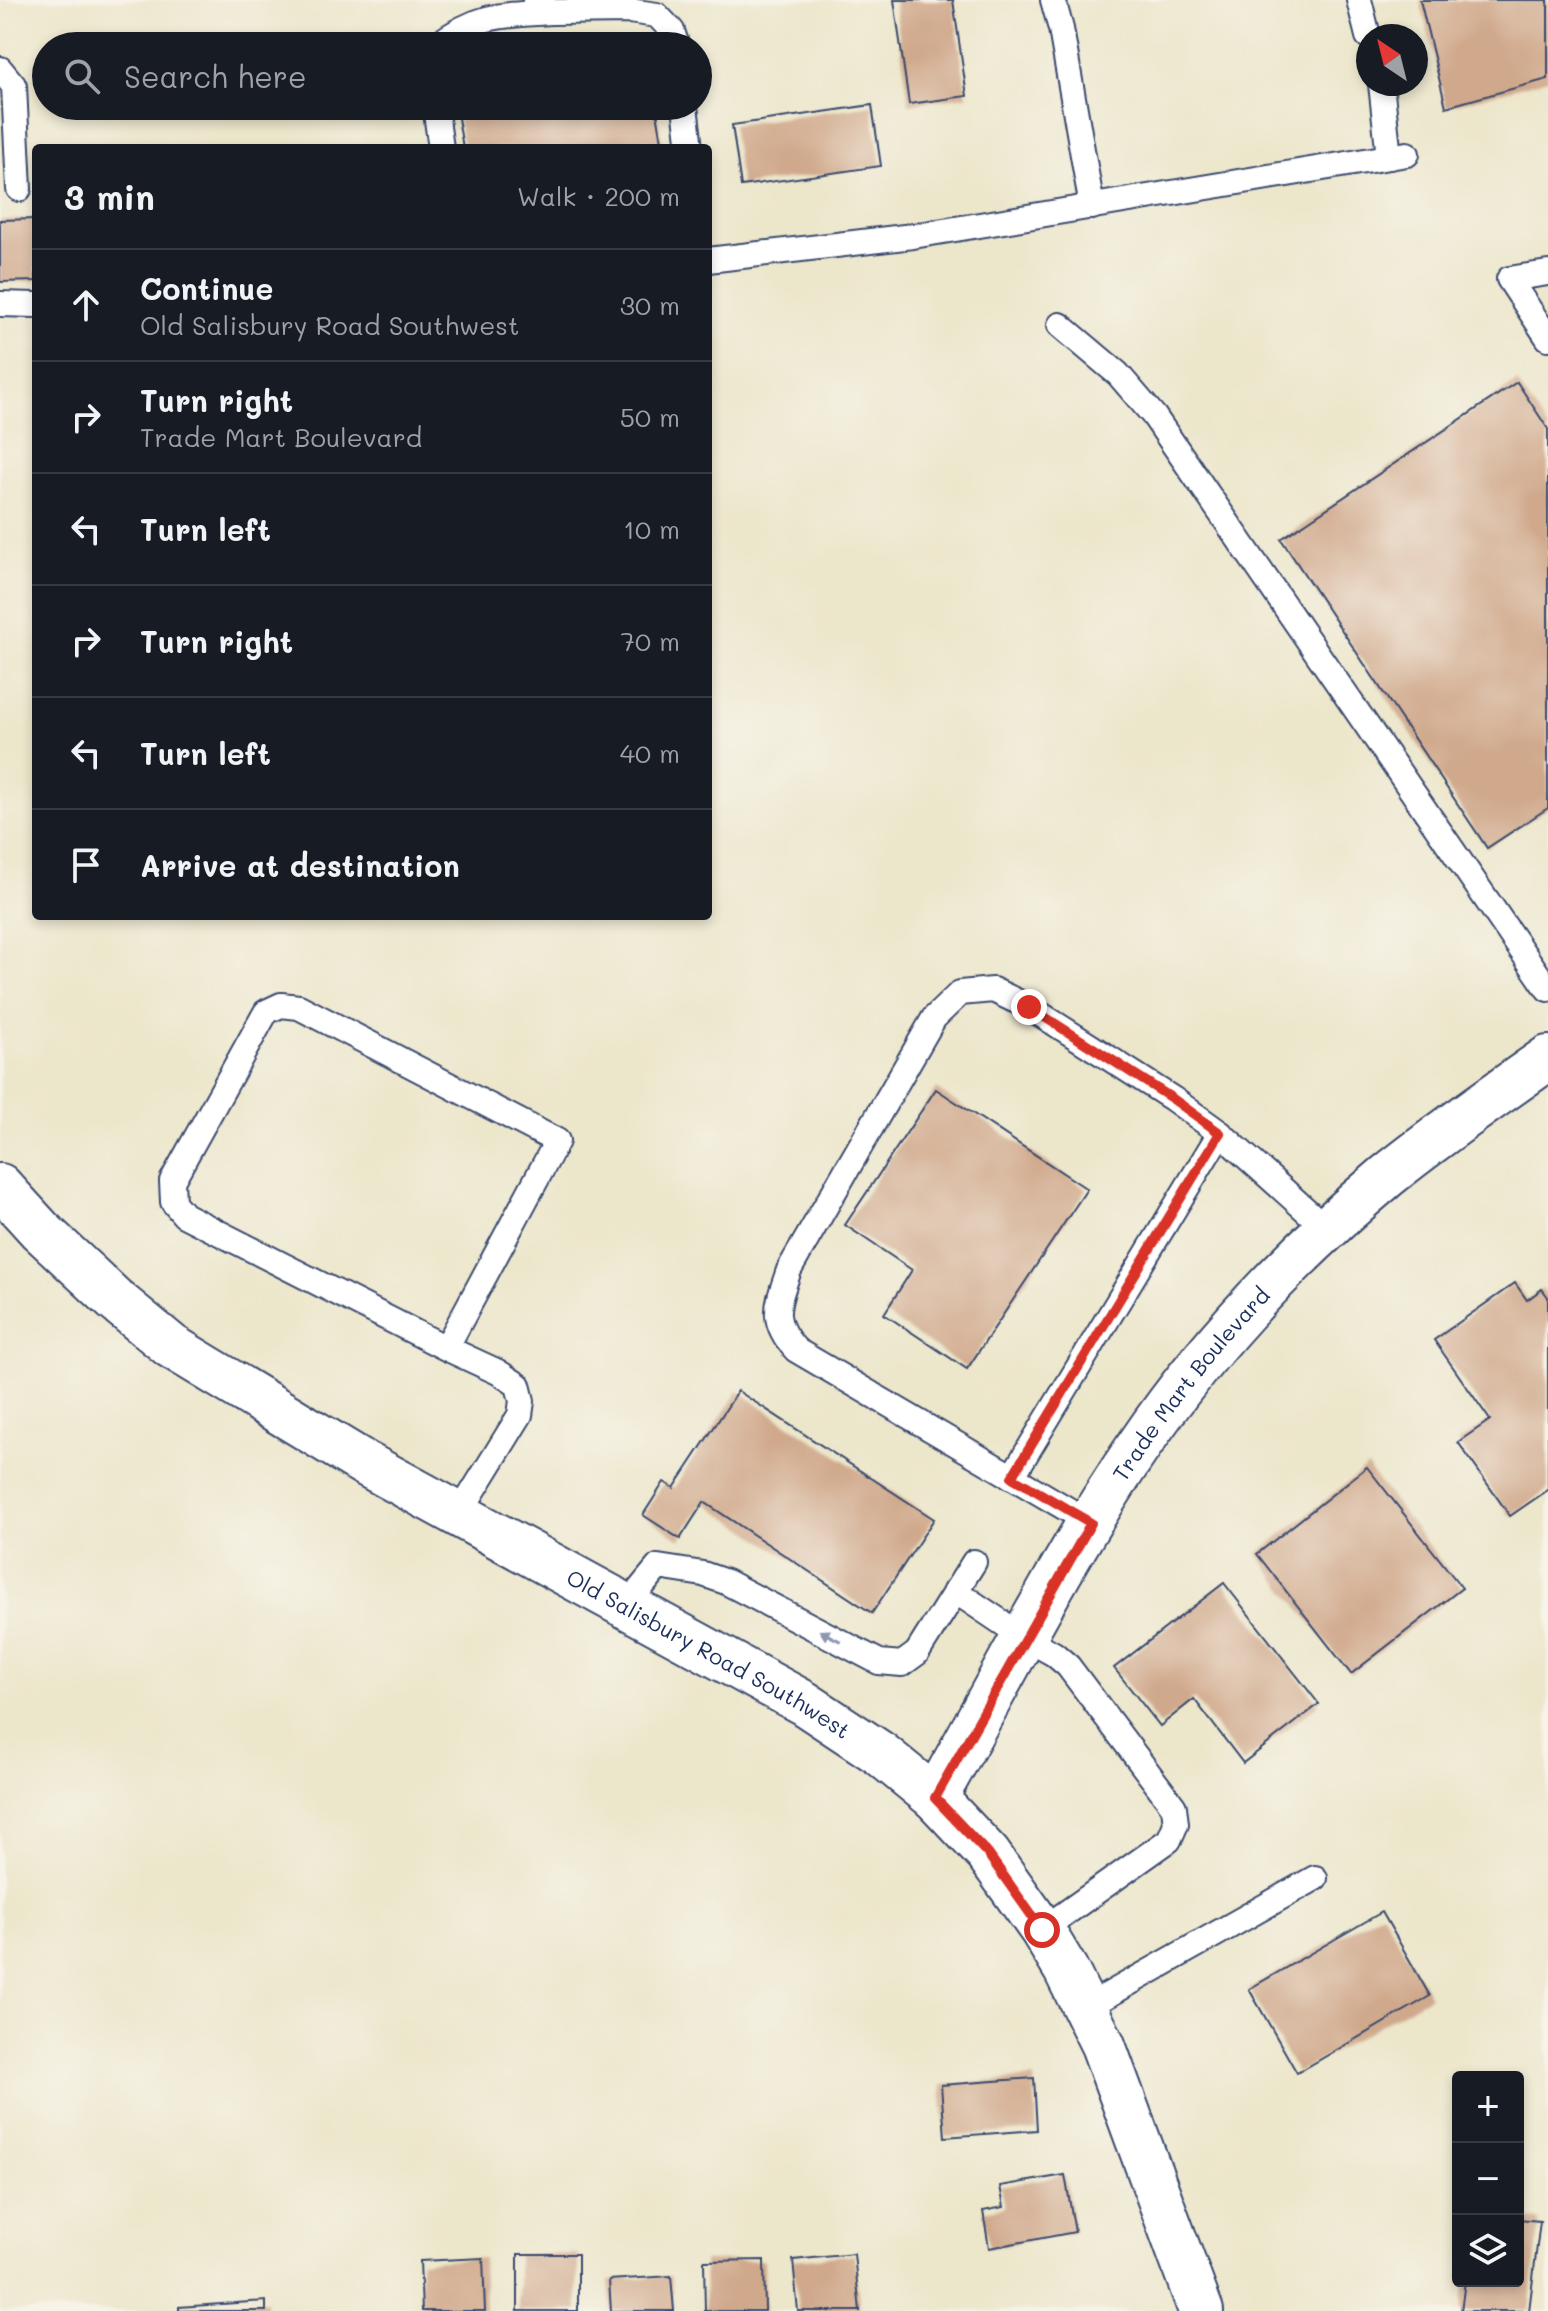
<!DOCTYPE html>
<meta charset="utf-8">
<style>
:root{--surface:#171b24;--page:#242831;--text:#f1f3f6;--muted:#9ea1a6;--line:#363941}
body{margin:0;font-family:Mali,sans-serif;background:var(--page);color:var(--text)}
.controls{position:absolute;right:24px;bottom:24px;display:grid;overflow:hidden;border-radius:8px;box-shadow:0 4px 12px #0003}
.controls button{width:72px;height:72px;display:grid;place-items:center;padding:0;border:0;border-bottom:2px solid var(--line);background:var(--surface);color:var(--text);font:40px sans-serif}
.compass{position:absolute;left:1356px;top:24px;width:72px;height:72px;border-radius:50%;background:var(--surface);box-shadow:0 4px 12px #0003;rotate:325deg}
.stop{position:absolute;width:24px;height:24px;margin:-18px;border:6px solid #d93025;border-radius:50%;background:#fff}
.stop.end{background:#d93025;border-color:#fff;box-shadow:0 2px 8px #0008}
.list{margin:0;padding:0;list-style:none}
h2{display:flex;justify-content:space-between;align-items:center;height:104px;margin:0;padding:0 32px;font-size:34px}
h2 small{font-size:26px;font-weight:400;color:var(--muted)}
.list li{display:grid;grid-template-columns:52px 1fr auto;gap:24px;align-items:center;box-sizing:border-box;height:112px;padding:0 32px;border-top:2px solid var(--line)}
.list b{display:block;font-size:30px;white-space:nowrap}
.list p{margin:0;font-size:26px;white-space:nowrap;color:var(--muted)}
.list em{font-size:26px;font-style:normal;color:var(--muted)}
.icon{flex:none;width:44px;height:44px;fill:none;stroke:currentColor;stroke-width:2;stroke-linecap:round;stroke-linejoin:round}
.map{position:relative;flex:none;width:1548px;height:2311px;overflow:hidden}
.search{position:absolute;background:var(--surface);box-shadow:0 4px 12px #0003;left:32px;top:32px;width:680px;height:88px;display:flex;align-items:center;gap:20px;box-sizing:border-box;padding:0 28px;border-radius:44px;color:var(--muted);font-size:30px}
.panel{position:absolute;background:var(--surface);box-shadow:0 4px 12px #0003;left:32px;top:144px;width:680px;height:776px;border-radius:8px}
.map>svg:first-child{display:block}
.building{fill:#d0a98c}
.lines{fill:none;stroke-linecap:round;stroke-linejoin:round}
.lane-casing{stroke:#3a4a6e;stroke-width:28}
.street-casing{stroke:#3a4a6e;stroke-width:48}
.secondary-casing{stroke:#3a4a6e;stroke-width:48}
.lane{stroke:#fff;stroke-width:24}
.street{stroke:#fff;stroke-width:44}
.secondary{stroke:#fff;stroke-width:44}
.oneway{fill:#8d97ae}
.route{stroke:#d93025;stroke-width:10}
.labels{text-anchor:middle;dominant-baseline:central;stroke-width:6;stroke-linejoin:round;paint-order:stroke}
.street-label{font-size:22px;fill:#1b2f5e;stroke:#f7f3e8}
</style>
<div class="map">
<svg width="1548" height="2311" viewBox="0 0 1548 2311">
<rect width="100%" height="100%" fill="#f7f3e8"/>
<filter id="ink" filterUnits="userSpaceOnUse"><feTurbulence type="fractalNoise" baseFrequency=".0125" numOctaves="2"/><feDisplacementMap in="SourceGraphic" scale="16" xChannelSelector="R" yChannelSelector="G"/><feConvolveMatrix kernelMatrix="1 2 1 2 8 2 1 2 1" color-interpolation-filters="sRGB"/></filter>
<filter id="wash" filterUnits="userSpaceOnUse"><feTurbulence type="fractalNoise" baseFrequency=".006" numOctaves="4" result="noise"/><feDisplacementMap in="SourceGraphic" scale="32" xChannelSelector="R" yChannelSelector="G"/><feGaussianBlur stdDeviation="1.8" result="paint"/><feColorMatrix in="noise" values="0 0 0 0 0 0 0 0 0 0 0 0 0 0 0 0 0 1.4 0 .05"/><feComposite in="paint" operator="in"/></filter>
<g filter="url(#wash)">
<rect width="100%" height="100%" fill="#ece6cb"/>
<g id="blocks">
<g class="building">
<path d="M894 0H953L967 96 909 104Z"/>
<path d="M1420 0H1548V79L1446 107Z"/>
<path d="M499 40 500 46H476V44Z"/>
<path d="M872 105 881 166 741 186 732 125Z"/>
<path d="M456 106H656L663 148H463Z"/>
<path d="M36 219V281L0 282V220Z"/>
<path d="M1517 382 1548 429V808L1487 848 1281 539Z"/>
<path d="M936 1089 1087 1189 967 1369 884 1314 912 1270 845 1225Z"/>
<path d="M1515 1283 1527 1300 1542 1289 1548 1297V1490L1510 1516 1458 1442 1490 1420 1434 1340Z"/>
<path d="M738 1391 934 1519 872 1613 704 1502 680 1539 643 1515 664 1482 674 1488Z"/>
<path d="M1367 1467 1462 1588 1351 1674 1257 1554Z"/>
<path d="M1224 1583 1319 1704 1243 1763 1194 1699 1160 1726 1114 1668Z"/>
<path d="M1382 1912 1430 1996 1297 2073 1249 1989Z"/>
<path d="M1034 2078 1037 2130 945 2137 941 2085Z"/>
<path d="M1065 2175 1075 2232 989 2248 983 2211 1004 2207 1000 2186Z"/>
<path d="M1518 2219 1540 2221 1529 2311H1461L1465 2281H1518Z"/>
<rect x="518" y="2254" width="60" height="57"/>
<path d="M854 2254 860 2311H798L793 2260Z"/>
<path d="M483 2258 485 2311H422L420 2261Z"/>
<path d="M764 2260 765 2311H705L704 2261Z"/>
<path d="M671 2276 674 2311H611L609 2280Z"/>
<path d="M266 2301V2311H179V2307Z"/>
</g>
</g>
</g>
<g filter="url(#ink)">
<use href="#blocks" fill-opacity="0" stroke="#3a4a6e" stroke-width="2"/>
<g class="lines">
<defs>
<g id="lane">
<path d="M535 0 552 12 629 11 657 15 672 31 677 46"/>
<path d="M1053 0 1061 29 1092 207"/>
<path d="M1359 0 1368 36"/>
<path d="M436 46C476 14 503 15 552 12"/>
<path d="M0 69 14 86 19 189"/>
<path d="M1381 84 1389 157"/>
<path d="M435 106 441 148"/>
<path d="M685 106 690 148"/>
<path d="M708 260 913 236 1407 154"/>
<path d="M1548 273 1509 279 1548 338"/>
<path d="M0 304 36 305"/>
<path d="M1060 325 1118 374 1154 416 1548 989"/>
<path d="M446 1348 184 1215 173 1202 172 1181 266 1012 281 1005 299 1007 557 1141 446 1348 498 1372 518 1385 522 1401 520 1415 459 1514"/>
<path d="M1012 1477 1220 1133"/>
<path d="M1091 1523 796 1350C769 1320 777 1306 789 1270L934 1018 960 993 993 990 1029 1007 1173 1099 1220 1133 1327 1229"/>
<path d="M955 1591 1025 1638 1054 1654 1068 1666 1174 1807 1176 1824 1169 1840 1042 1930"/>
<path d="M626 1606 658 1567 703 1574 726 1582 879 1662 902 1664 917 1653 974 1562"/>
<path d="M1085 2008 1315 1878"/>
</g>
<g id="street">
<path id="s1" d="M0 1186 40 1230 114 1299 171 1346 364 1463 804 1703 881 1754 935 1798"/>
</g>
<g id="secondary">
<path id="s2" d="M1201 2311 1103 2045 1066 1970 1042 1930 988 1854 935 1798C1001 1681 1062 1558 1138 1447 1206 1346 1294 1254 1387 1176 1439 1134 1494 1096 1548 1058"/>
</g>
</defs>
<use href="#lane" class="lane-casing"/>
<use href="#street" class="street-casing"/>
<use href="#secondary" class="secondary-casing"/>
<use href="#lane" class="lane"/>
<use href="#street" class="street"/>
<use href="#secondary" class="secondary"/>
</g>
<defs><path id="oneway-solid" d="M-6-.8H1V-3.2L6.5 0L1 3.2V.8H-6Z" transform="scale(2)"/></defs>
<use class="oneway" href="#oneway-solid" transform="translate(830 1636) rotate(-153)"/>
</g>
<g class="lines" filter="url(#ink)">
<path class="route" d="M1029 1007 1173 1099 1220 1133 1012 1477 1091 1523 935 1798 988 1854 1042 1930"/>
</g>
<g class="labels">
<g class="street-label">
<text stroke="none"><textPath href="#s2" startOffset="1072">Trade Mart Boulevard</textPath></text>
<text stroke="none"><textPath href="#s1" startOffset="854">Old Salisbury Road Southwest</textPath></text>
</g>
</g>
</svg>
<div class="controls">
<button>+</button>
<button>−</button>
<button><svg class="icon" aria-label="layers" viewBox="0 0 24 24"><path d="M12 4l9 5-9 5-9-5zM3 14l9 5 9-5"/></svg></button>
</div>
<svg class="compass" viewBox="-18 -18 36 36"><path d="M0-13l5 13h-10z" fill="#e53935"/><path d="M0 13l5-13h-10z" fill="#9ea1a6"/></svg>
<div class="stop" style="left:1042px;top:1930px"></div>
<div class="stop end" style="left:1029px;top:1007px"></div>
<div class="search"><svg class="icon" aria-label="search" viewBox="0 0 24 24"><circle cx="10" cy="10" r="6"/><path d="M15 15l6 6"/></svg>Search here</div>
<section class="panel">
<h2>3 min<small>Walk · 200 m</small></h2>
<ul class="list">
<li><svg class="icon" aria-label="ahead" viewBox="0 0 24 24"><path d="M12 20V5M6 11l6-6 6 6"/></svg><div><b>Continue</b><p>Old Salisbury Road Southwest</p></div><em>30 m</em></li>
<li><svg class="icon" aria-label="right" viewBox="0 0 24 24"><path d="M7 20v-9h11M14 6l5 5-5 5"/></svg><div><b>Turn right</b><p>Trade Mart Boulevard</p></div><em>50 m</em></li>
<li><svg class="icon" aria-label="left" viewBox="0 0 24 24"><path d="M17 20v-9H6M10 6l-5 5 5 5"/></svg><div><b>Turn left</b></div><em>10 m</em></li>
<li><svg class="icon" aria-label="right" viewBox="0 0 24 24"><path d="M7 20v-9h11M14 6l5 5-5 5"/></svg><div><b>Turn right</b></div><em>70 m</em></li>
<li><svg class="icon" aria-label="left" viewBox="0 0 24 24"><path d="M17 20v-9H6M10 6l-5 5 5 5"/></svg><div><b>Turn left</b></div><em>40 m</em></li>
<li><svg class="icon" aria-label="arrive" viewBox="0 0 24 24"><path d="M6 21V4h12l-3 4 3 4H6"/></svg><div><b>Arrive at destination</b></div></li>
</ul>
</section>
</div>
